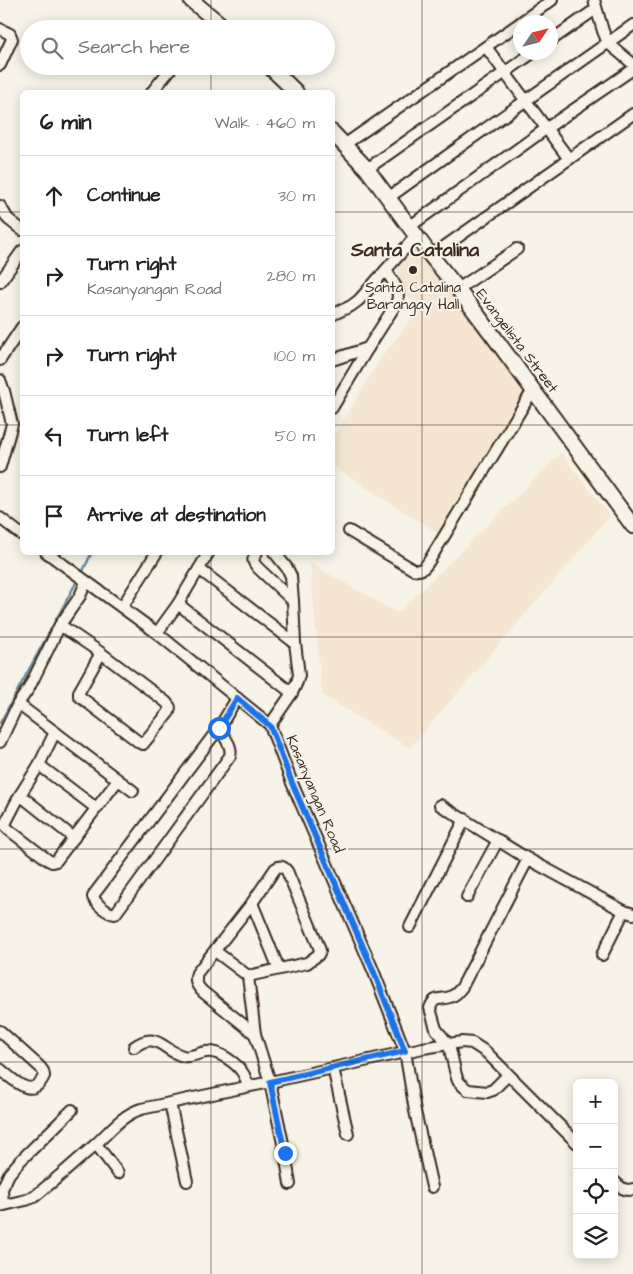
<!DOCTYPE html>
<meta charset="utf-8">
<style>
:root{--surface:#fff;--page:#f6f6f6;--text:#222;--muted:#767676;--line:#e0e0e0}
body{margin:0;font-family:"Architects Daughter",sans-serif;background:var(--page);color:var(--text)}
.controls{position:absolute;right:15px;bottom:15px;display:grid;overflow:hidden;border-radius:8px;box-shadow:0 2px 12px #0003}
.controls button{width:45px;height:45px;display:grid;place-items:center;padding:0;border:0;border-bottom:1px solid var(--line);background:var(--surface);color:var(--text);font:25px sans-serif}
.compass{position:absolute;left:513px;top:15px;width:45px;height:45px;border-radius:50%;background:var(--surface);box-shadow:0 2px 12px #0003;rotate:55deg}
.stop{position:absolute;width:15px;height:15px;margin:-11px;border:4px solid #1a73e8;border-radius:50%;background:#fff}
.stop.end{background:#1a73e8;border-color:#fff;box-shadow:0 1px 5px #0008}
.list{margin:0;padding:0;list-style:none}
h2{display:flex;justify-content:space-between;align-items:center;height:65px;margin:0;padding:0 20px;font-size:21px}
h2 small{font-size:16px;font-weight:400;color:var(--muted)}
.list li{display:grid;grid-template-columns:32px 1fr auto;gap:15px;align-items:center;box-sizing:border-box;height:80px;padding:0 20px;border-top:1px solid var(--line)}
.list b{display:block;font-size:19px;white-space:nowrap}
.list p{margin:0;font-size:16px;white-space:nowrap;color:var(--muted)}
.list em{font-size:16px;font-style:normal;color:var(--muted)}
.icon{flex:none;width:28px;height:28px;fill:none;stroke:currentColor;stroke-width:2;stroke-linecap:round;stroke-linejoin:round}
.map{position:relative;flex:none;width:633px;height:1274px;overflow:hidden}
.search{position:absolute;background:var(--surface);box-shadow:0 2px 12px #0003;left:20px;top:20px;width:315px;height:55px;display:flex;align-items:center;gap:12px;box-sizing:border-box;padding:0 18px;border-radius:28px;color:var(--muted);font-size:19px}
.panel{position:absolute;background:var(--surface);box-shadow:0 2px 12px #0003;left:20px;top:90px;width:315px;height:465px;border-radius:8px}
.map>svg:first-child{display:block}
.built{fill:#f4e6d2}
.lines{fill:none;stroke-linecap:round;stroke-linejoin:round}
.stream{stroke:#698898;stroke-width:2.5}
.street-casing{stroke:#3b2a1e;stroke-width:14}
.secondary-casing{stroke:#3b2a1e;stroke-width:18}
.street{stroke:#f7f3e8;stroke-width:10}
.secondary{stroke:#f7f3e8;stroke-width:14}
.route{stroke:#1a73e8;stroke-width:6}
.grid{fill:none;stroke:#3b2a1e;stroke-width:1;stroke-opacity:0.55}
.poi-dot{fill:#3b2a1e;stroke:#f7f3e8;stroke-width:2}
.labels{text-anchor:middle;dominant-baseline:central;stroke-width:4;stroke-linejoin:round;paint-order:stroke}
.poi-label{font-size:15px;fill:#3b2a1e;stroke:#f7f3e8}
.street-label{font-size:15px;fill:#3b2a1e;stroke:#f7f3e8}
.district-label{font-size:20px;font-weight:bold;fill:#3b2a1e;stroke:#f7f3e8}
</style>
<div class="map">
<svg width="633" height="1274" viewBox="0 0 633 1274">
<rect width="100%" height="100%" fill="#f7f3e8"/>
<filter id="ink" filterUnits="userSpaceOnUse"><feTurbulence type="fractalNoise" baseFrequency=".02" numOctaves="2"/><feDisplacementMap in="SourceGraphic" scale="10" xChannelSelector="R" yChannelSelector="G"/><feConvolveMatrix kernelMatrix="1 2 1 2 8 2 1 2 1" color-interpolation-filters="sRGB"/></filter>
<g filter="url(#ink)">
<g class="built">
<path d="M418 245 488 343 526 392 439 534 333 466V438L382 356 422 306 402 293 397 265Z"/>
<path d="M561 453 610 516 410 748 322 695 310 563 398 613Z"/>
</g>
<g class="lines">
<g class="stream">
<path d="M83 571 92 552"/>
<path d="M0 723 77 581"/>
</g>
<defs>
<g id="street">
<path d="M594 0 603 31 608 43 633 64"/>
<path d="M521 22 552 0"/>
<path d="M0 29 10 34 12 39 0 65"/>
<path d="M204 29 213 18"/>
<path d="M550 41 596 9"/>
<path d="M486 47 569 159"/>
<path d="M152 92 173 66"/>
<path d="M344 145 520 23"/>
<path d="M367 169 534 52"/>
<path d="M388 198 458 148 633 25"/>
<path d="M0 206 8 219 22 230"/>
<path d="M409 227 547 128 633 69"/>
<path d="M431 256 633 114"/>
<path d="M0 282 22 251"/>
<path d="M458 289 517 249"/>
<path d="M332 315 351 306 359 300 416 236"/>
<path d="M0 360 22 327"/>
<path d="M332 360 368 348"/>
<path d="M0 380 4 391 12 424 0 467"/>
<path d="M332 408 368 348 396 304C402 290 393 283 386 270"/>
<path d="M0 518 22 535"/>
<path d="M349 531 414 570C423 571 425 567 429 561L533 390"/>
<path d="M46 552 157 633 259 716 270 725 273 733 292 783 373 970 405 1051 415 1111 432 1187"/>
<path d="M257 552C252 560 252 561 258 568L293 601"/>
<path d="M199 569 295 643"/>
<path d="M178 604 292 693"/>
<path d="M122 607 157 552"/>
<path d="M60 625 101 653 166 702 170 707 169 712 143 744 140 743 79 696V692L101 653"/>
<path d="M157 633 178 604 209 552"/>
<path d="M18 704 133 791"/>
<path d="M270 725 292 693 297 682 299 675 295 643 293 601 291 576 287 568 274 552"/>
<path d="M219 728C224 737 233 746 230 756L118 910 115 914C107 913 96 904 93 897L95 893 219 728 237 698"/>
<path d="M55 732 39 765 20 795 6 822 5 826 9 830 48 860 52 862 56 861 118 780"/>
<path d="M0 742 18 704 29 688 60 625 80 596 86 582"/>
<path d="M39 765 96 808"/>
<path d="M20 795 74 838"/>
<path d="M440 805 528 859 624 911 633 914"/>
<path d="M467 897 498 840"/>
<path d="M252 903 279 969"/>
<path d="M410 927 465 819"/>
<path d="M215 951 248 976 255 1034 270 1082 285 1153 290 1184"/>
<path d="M602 955 624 911"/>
<path d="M248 976 307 963 318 955 320 951 319 947 287 871C283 866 280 865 275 869L252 903 197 973C194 981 197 986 203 992L255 1034"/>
<path d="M0 1031 40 1067 43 1071 44 1076C32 1101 14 1080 0 1069"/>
<path d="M134 1047C157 1030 163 1051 183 1056 191 1058 198 1053 206 1052 219 1050 238 1064 244 1075 246 1079 247 1082 248 1086"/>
<path d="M333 1068 348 1134"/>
<path d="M508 1075 493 1090 487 1092 468 1090 463 1086 458 1081 456 1075 449 1045 436 1029 430 1008C435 995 439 1001 450 997 456 995 458 992 462 987L528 859"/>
<path d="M170 1103 187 1181"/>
<path d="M96 1144 118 1173"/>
<path d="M614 1181C620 1187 625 1192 633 1189"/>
<path d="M3 1205 2 1189 9 1174 20 1161 72 1110"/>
<path d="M0 1206 26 1200 34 1197C55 1180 76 1162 96 1144 110 1131 122 1115 141 1109L270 1082 423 1048 462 1042 472 1043 486 1052 577 1143"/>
</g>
<g id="secondary">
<path d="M191 0 226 29"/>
<path d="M269 66 296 92"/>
<path d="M332 132 367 169 431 256 458 289 494 337 633 526"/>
</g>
</defs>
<use href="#street" class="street-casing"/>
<use href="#secondary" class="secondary-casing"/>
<use href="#street" class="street"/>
<use href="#secondary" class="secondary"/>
</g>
</g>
<g class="lines" filter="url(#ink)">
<path class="route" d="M219 728 237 698 270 726 273 733 292 783 373 970 405 1051 270 1082 285 1153"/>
</g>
<path class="grid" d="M211 0V29M422 0V1274M211 66V92M0 212H22M332 212H633M0 425H22M332 425H633M211 552V1274M0 637H633M0 849H633M0 1062H633"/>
<circle class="poi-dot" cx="413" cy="270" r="5"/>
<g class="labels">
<g class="poi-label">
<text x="413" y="287">Santa Catalina<tspan x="413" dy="17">Barangay Hall</tspan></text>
</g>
<g class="street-label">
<text transform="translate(517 341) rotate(53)">Evangelista Street</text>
<text transform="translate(315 794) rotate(67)">Kasanyangan Road</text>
</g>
<g class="district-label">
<text x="415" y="250">Santa Catalina</text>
</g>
</g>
</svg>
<div class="controls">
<button>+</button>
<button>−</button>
<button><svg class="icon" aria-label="locate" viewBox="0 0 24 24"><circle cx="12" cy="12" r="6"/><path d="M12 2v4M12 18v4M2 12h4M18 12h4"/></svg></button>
<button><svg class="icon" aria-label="layers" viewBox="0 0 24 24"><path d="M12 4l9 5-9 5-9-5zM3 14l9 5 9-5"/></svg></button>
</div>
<svg class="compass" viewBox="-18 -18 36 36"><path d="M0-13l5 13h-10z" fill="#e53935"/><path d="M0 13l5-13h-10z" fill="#767676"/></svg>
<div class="stop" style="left:219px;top:728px"></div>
<div class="stop end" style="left:285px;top:1153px"></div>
<div class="search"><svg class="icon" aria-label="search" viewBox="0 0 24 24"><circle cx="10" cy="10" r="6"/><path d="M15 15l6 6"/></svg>Search here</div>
<section class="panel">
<h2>6 min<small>Walk · 460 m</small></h2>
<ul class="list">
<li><svg class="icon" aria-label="ahead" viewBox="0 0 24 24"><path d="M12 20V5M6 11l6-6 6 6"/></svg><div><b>Continue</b></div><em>30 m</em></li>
<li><svg class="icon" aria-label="right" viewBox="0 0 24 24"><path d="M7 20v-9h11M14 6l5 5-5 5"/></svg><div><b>Turn right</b><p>Kasanyangan Road</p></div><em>280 m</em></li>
<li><svg class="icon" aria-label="right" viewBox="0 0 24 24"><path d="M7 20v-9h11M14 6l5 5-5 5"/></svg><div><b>Turn right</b></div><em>100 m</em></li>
<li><svg class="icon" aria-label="left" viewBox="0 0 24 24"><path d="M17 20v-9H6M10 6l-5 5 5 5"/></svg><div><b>Turn left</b></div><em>50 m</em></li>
<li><svg class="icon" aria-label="arrive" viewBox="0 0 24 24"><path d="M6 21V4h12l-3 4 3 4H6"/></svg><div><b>Arrive at destination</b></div></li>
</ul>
</section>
</div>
